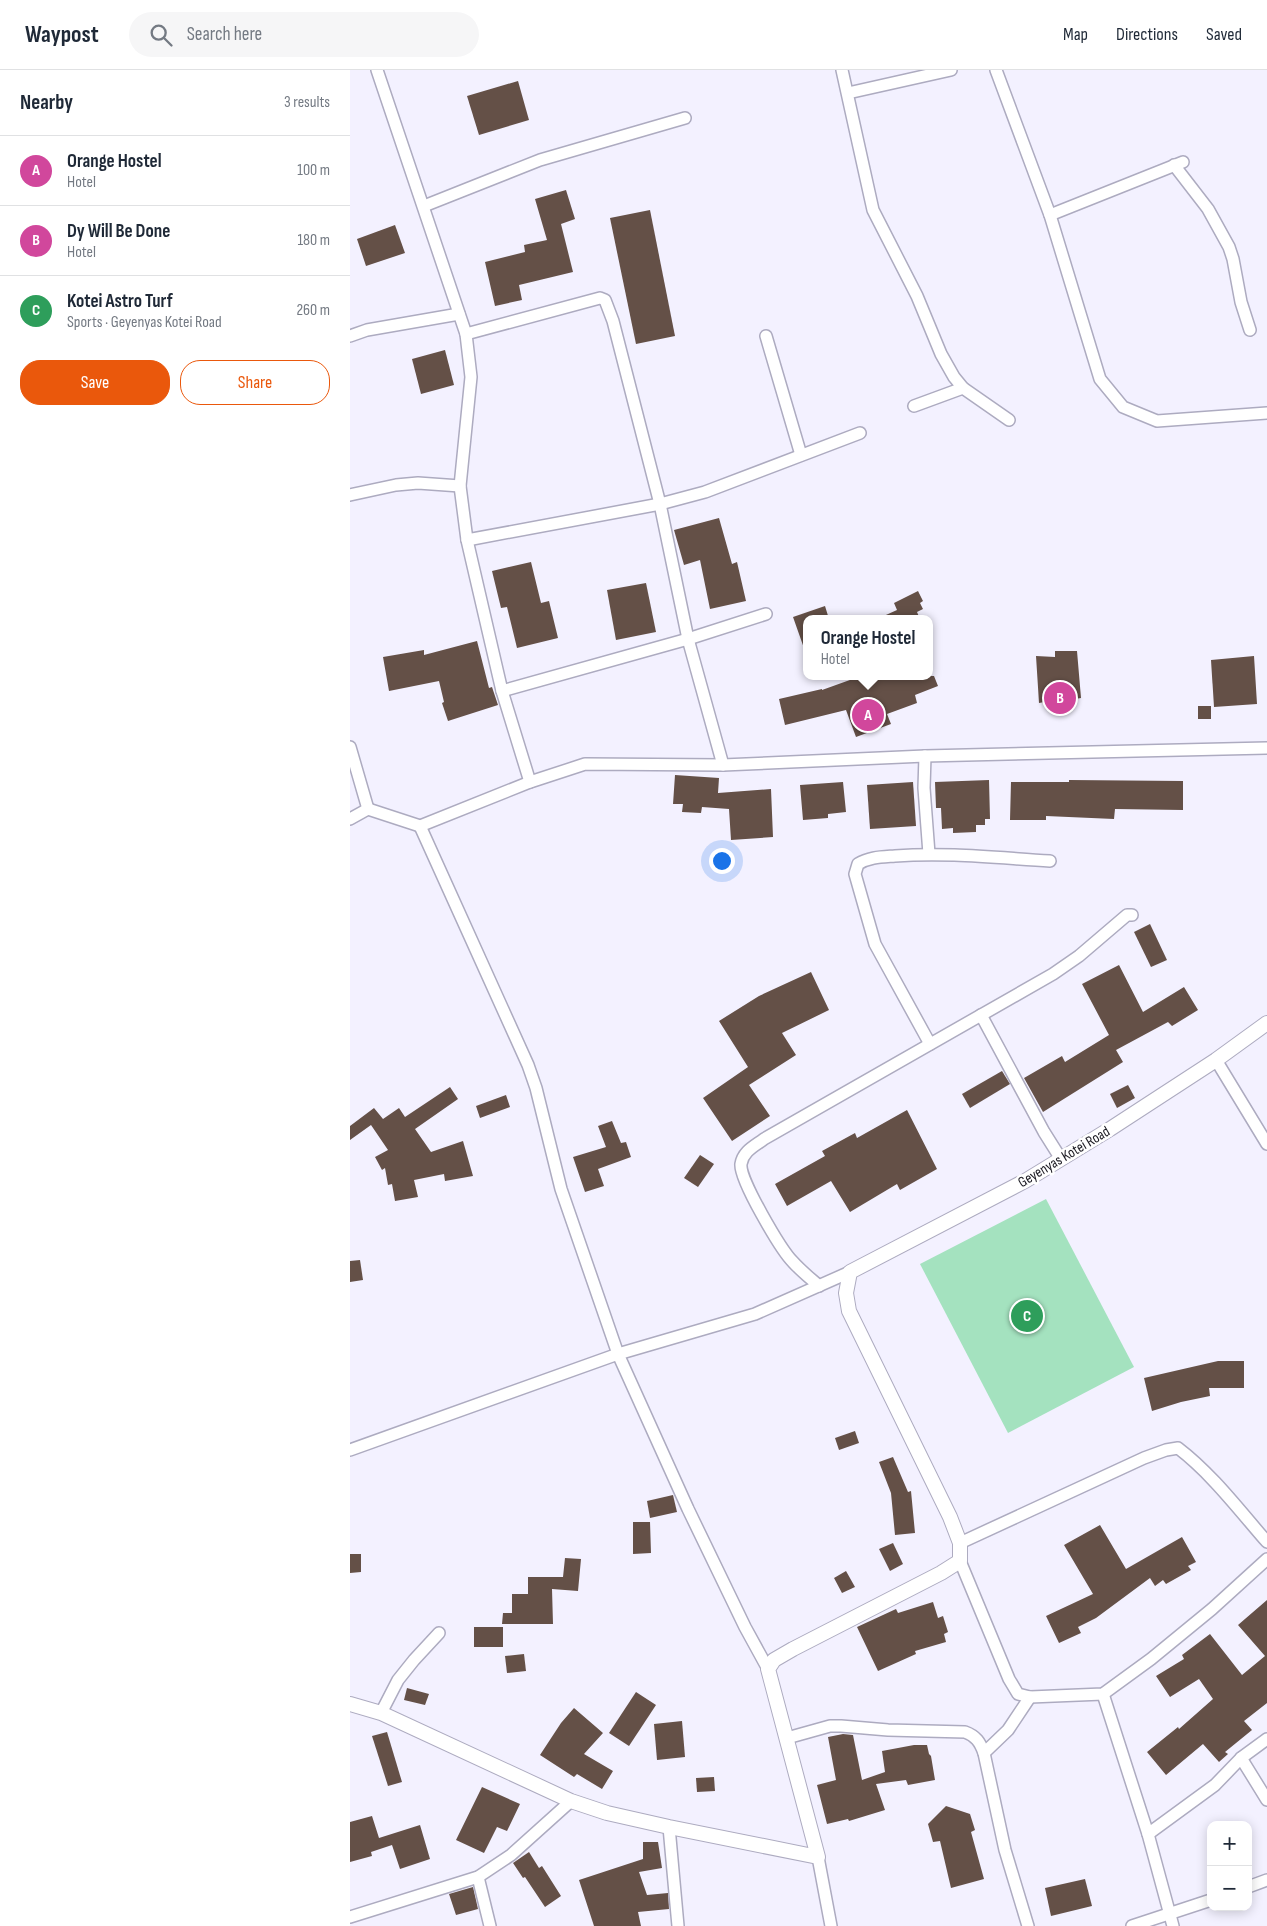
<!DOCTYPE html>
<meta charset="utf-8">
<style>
:root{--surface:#fff;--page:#f6f6f7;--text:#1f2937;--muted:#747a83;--line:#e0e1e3;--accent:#ea580c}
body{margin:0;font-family:"Sofia Sans Condensed",sans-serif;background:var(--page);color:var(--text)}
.controls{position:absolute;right:15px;bottom:15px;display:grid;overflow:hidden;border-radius:10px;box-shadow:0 2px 12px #0003}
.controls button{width:45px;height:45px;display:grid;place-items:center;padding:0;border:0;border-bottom:1px solid var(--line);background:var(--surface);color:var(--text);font:25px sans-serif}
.you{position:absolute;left:371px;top:790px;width:18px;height:18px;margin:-12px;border:4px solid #fff;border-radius:50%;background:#1a73e8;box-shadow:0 0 0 8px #1a73e833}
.badge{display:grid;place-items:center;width:32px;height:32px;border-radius:50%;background:var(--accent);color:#fff;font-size:16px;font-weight:700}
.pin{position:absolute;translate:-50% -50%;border:2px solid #fff;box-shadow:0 1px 5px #0006}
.popup{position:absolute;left:453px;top:545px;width:130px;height:65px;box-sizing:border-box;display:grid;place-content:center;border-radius:10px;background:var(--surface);filter:drop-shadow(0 1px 4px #0005);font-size:16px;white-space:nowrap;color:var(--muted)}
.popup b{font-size:19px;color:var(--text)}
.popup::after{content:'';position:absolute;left:50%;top:100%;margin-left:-10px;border:10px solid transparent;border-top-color:var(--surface)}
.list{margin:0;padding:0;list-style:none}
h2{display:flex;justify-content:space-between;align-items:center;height:65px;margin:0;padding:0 20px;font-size:21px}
h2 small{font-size:16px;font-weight:400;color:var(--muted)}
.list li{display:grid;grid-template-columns:32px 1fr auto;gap:15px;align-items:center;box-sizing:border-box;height:70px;padding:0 20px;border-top:1px solid var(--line)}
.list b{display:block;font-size:19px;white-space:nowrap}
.list p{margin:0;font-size:16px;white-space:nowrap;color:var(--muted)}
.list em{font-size:16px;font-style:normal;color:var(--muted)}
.actions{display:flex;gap:10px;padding:15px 20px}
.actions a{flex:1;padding:11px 0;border:1px solid var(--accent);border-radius:20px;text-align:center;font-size:18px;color:var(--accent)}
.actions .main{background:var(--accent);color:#fff}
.icon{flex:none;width:28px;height:28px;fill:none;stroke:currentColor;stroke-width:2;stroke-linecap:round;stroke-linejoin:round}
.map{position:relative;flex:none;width:917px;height:1856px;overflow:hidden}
header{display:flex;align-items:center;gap:30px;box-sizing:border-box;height:70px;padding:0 25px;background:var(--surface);border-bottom:1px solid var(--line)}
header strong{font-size:24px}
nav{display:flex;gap:28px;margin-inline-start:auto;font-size:18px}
.search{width:350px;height:45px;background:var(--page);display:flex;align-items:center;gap:12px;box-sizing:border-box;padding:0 18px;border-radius:28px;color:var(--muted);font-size:19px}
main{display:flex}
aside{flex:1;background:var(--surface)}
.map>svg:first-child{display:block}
.green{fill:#a4e2bf}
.building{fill:#645047}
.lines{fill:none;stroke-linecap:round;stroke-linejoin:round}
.minor-casing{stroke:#adabc0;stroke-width:14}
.tertiary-casing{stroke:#adabc0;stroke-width:16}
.minor{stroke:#fff;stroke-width:11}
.tertiary{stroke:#fff;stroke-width:14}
.labels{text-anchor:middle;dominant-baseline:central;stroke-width:5;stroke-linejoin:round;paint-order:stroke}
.street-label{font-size:15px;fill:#1b1a22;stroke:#fff}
</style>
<header>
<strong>Waypost</strong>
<div class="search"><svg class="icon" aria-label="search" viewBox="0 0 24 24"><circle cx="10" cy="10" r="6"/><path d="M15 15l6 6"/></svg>Search here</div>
<nav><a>Map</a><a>Directions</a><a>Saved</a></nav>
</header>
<main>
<aside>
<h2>Nearby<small>3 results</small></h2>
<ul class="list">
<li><span class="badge" style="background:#d1479c">A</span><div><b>Orange Hostel</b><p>Hotel</p></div><em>100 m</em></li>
<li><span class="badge" style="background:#d1479c">B</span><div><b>Dy Will Be Done</b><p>Hotel</p></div><em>180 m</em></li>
<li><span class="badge" style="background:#2e9e5b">C</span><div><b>Kotei Astro Turf</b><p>Sports · Geyenyas Kotei Road</p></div><em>260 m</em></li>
</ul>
<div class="actions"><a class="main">Save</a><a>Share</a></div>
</aside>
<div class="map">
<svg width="917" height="1856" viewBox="0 0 917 1856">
<rect width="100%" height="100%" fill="#f3f1ff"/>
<path class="green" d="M696 1129 784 1297 658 1363 570 1194Z"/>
<g class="building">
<path d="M168 11 179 50 129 65 117 26Z"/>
<path d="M216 120 225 149 211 154 223 202 169 215 172 230 145 236 135 192 175 182 174 175 197 170 185 129Z"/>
<path d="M300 140 325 266 286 274 260 148Z"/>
<path d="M45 155 55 183 16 196 7 169Z"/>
<path d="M95 280 104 315 71 324 62 289Z"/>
<path d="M369 448 382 494 387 492 396 531 360 539 350 490 334 495 324 460Z"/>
<path d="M181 492 191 533 199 531 208 568 167 578 157 537 151 538 142 501Z"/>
<path d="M296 513 306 562 266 570 257 520Z"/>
<path d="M568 521 573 531 570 533 573 539 567 542 570 549H527L547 540 544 533Z"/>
<path d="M475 536 479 549H457V580L455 581 443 547Z"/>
<path d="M127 571 139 618 142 617 148 635 98 651 92 633 94 632 89 611 39 621 33 587 74 580V585Z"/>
<path d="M705 581H727L731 628 701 633 700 631 689 633 686 586 705 587Z"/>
<path d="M904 586 907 634 864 637 861 590Z"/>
<path d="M511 606H520L521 610 532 606H584L588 616 565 625 567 633 537 644 541 654 506 667 496 640 435 655 429 629 472 619V620Z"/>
<rect x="848" y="636" width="13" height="13"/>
<path d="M325 705 369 708 368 723 421 719 423 767 381 770 379 739 352 737 351 743 332 742 333 734H323Z"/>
<path d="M639 710 640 749H635V755H626V762L603 763V758L592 759 591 738H586L585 712Z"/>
<path d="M719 710 833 711V740L765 739 764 749 696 746V750H660L661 712H719Z"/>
<path d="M493 712 496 742 478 744V748L453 750 450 715Z"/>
<path d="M563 712 566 756 520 759 517 715Z"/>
<path d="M800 854 817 890 801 897 784 862Z"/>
<path d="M769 895 793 942 834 917 848 940 822 956 818 952 766 980 773 992 693 1042 674 1008 712 986 715 992 759 965 732 914Z"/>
<path d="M461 902 479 940 432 963 446 985 399 1015 420 1046 382 1071 353 1028 398 997 369 951 409 926Z"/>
<path d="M652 1001 660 1014 620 1038 612 1024Z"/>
<path d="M778 1015 785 1028 767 1038 760 1024Z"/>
<path d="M100 1017 108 1029 65 1059 81 1082 113 1071 123 1106 95 1111 94 1104 64 1110 68 1127 45 1131 42 1114 38 1115 35 1098 32 1100 25 1087 38 1080 21 1055 0 1070V1056L24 1038 33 1049 49 1038 55 1047Z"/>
<path d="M156 1025 160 1037 130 1048 126 1036Z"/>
<path d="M557 1040 587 1099 550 1120 547 1114 500 1142 481 1111 437 1136 425 1114 475 1086 472 1081 505 1063 507 1068Z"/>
<path d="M262 1051 271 1073 276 1072 281 1087 248 1099 254 1116 235 1122 223 1087 256 1077 248 1056Z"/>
<path d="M350 1085 364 1094 348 1117 334 1108Z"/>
<path d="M10 1190 13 1210 0 1212V1191Z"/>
<path d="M868 1291H894V1318H859L860 1326 831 1332 802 1341 794 1308Z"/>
<path d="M505 1361 509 1373 489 1380 485 1368Z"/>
<path d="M543 1387 558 1422 561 1421 565 1463 545 1465 541 1423 529 1392Z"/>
<path d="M323 1425 327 1442 300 1448 297 1431Z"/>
<path d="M283 1452H300L301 1483 283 1484Z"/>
<path d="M750 1455 776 1499 832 1467 846 1492 838 1496 841 1500 816 1514 813 1510 805 1516 800 1508 746 1548 728 1557 731 1563 709 1573 696 1546 743 1524 714 1475Z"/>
<path d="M543 1473 553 1494 540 1501 529 1479Z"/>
<path d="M0 1484H11V1502L0 1503Z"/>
<path d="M215 1488 231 1489 228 1521 202 1519 203 1554H152L153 1543H162V1524H178V1507H213Z"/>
<path d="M496 1501 505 1517 492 1523 484 1508Z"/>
<path d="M917 1530V1633L894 1651 902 1660 875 1682 878 1684 869 1692 853 1674 816 1705 797 1682 828 1657 829 1659 863 1629 849 1609 820 1627 806 1606 834 1589 832 1585 860 1564 892 1605 915 1586 888 1555Z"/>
<path d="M583 1532 588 1548 593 1546 598 1562 594 1564 596 1572 565 1581 566 1584 528 1601 507 1557 546 1539 548 1543Z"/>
<rect x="124" y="1557" width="29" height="20"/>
<path d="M174 1584 176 1601 157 1603 155 1586Z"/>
<path d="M57 1618 79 1624 75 1635 54 1630Z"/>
<path d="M286 1622 306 1635 279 1676 259 1663Z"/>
<path d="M224 1638 253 1663 234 1684 263 1701 252 1719 227 1704 224 1707 190 1685 211 1653Z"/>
<path d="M332 1651 335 1687 307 1690 304 1654Z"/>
<path d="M37 1662 52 1712 38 1716 22 1666Z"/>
<path d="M493 1664 503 1665 512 1710 535 1702 532 1681 564 1675H577L579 1684 581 1686 585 1710 558 1715 556 1710 526 1714 535 1740 499 1751 498 1749 477 1754 467 1715 486 1710 478 1667Z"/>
<path d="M364 1707 365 1721 347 1722 346 1708Z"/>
<path d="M132 1717 170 1734 157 1761 147 1757 134 1783 106 1770Z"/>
<path d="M596 1736 620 1744 625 1760 621 1762 634 1809 601 1818 590 1771 583 1772 578 1754Z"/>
<path d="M22 1746 29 1768 70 1755 80 1789 50 1799 42 1775 21 1782 22 1786 0 1792V1752Z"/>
<path d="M293 1772H308L312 1798 289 1802 297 1825 318 1823 319 1839 288 1842 291 1856H244L229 1810 293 1789Z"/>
<path d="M179 1782 189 1798 192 1796 211 1826 195 1837 175 1807 173 1808 163 1793Z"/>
<path d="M735 1809 742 1836 701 1846 695 1818Z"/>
<path d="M123 1817 128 1839 106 1845 99 1824Z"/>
</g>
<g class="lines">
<defs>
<g id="minor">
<path d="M27 0 116 264 121 307 110 416 117 470 152 621 180 712"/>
<path d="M492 0 523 140 567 226 591 284 604 307 613 318 659 350"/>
<path d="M646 0 700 145 750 309 773 337 807 351 917 343"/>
<path d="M498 23 601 0"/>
<path d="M824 95 858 139 879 177 883 189 891 232 900 260"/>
<path d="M74 136 190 90 335 48"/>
<path d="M700 145 833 92"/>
<path d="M116 264 250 228 255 230 263 251 310 434 338 569 373 695"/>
<path d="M0 266 17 260 109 244"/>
<path d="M416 266 451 385"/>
<path d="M564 336 613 318"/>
<path d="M0 425 46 415 68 413 110 416"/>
<path d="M117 470 310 434 355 422 510 363"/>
<path d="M152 621 338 569 416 544"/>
<path d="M0 677 18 739"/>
<path d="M575 686 574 718 579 784"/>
<path d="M0 749 18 739 70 756 180 712 235 694 373 695 575 686 917 678"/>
<path d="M70 756 178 995 186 1018 211 1119 268 1284 338 1439 395 1557 418 1599"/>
<path d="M631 945 694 1062 711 1089"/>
<path d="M580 974 525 874 505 804 508 794C519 787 532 787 545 786 597 782 648 788 700 791"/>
<path d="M866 990 917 1074"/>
<path d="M469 1216C460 1208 451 1201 443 1192 431 1180 389 1109 391 1094 393 1081 405 1076 414 1069L703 904 729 886 777 845H782"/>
<path d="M0 1380 268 1284 405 1244 500 1202"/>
<path d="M610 1473 794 1388 816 1380 828 1378C862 1404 889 1440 917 1472"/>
<path d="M610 1491 659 1609 668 1624 680 1627 753 1624 801 1589 862 1539 917 1489"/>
<path d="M753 1624 798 1764 823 1856"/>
<path d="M31 1643 48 1610 64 1590 89 1563"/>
<path d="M437 1668 480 1656H491L538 1660 615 1662C626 1666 630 1672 634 1683L655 1780 678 1856"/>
<path d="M634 1683 658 1660 680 1627"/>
<path d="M891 1688 917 1730"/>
<path d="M319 1757 328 1856"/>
<path d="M798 1764 865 1715 891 1688 917 1669"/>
<path d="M468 1787 481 1856"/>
<path d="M128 1807 140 1856"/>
<path d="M898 1817 917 1810"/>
<path d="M0 1847 128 1807 161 1785 221 1731"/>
<path d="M782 1856 861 1830"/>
</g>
<path id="tertiary" d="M0 1634 31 1643 221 1731 257 1743 319 1757 468 1787 418 1599 424 1590 443 1579 591 1503 610 1491V1473L600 1447 499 1241 496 1223 500 1202 675 1111 760 1059 866 990 917 953"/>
</defs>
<use href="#minor" class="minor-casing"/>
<use href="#tertiary" class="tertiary-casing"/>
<use href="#minor" class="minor"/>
<use href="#tertiary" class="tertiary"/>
</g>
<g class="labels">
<g class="street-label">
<text transform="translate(714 1087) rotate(-31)">Geyenyas Kotei Road</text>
</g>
</g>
</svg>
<div class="controls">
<button>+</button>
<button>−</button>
</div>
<div class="you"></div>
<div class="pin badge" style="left:518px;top:645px;background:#d1479c">A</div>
<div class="popup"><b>Orange Hostel</b>Hotel</div>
<div class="pin badge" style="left:710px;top:628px;background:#d1479c">B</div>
<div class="pin badge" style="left:677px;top:1246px;background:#2e9e5b">C</div>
</div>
</main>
